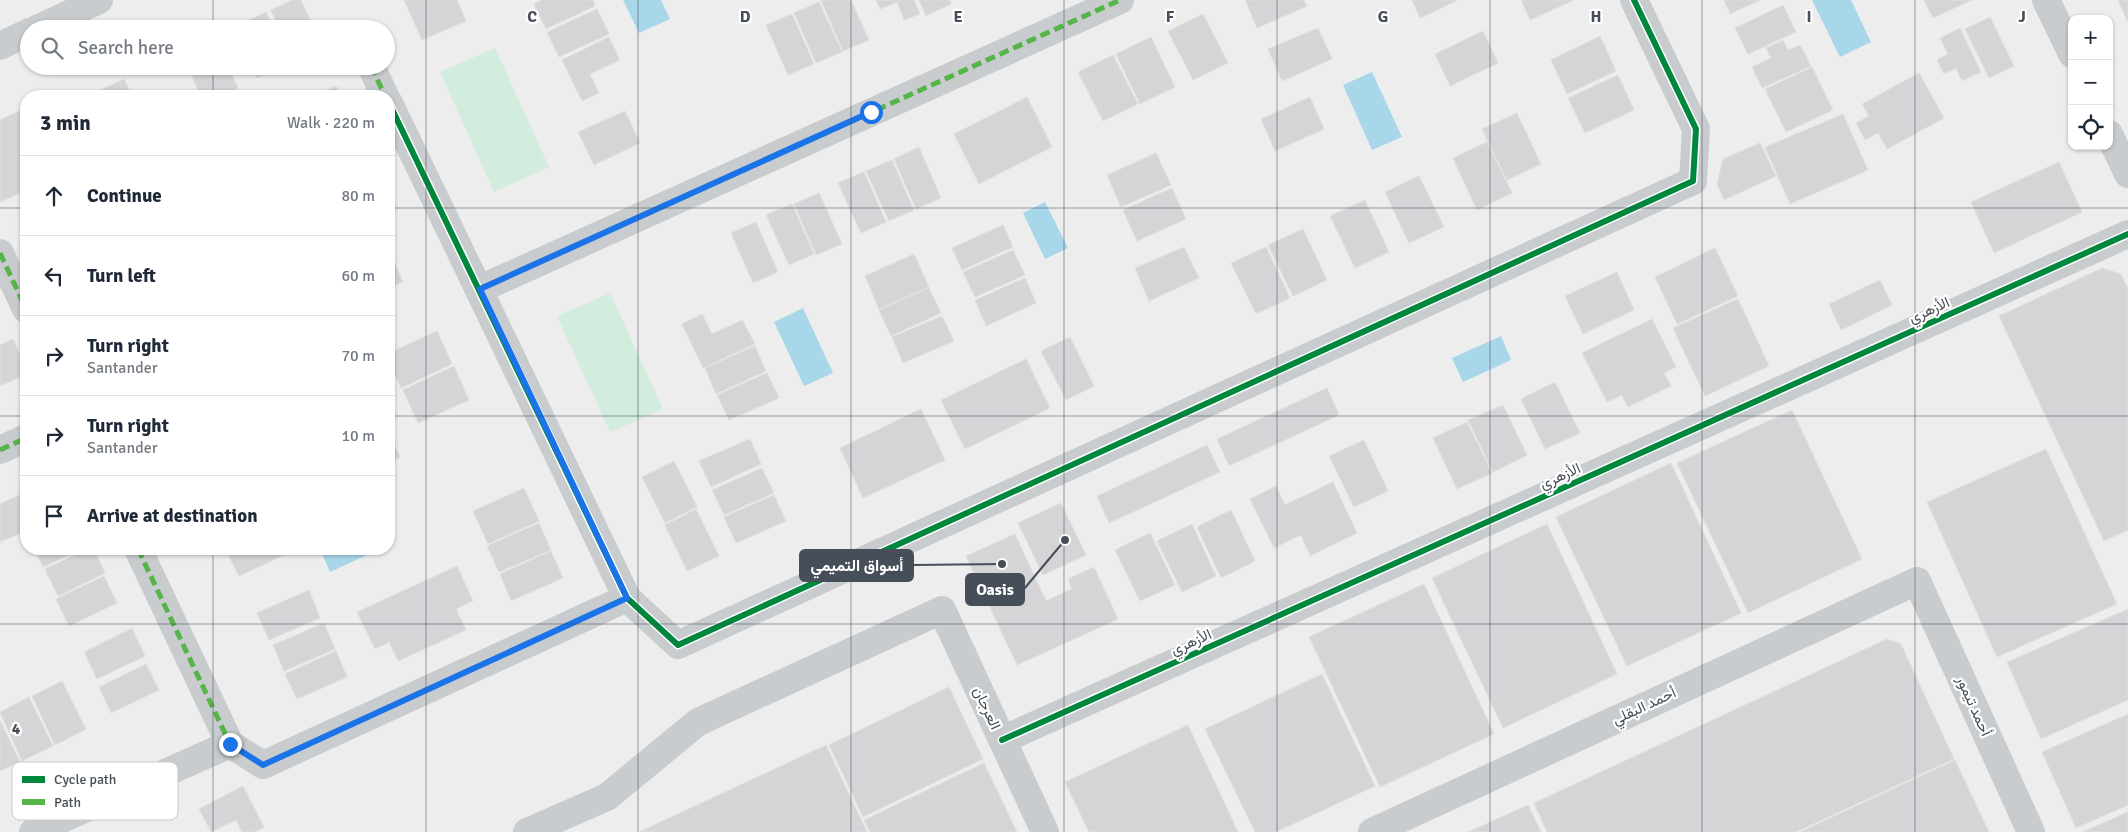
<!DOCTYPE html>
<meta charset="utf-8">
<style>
:root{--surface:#fff;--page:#f6f6f7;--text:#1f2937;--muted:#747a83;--line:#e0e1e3}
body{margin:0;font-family:Signika,Vazirmatn,sans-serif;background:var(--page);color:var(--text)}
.controls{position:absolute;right:15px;top:15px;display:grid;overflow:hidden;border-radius:10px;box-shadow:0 1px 4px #0004}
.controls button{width:45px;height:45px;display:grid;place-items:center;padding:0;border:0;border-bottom:1px solid var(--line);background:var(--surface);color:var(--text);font:25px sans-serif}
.stop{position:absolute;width:15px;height:15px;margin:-11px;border:4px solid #1a73e8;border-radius:50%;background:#fff}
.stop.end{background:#1a73e8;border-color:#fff;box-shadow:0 1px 5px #0008}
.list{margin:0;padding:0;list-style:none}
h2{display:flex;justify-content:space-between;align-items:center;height:65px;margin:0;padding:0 20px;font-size:21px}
h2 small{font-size:16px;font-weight:400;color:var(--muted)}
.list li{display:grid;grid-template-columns:32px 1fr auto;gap:15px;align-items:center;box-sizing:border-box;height:80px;padding:0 20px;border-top:1px solid var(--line)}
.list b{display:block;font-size:19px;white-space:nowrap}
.list p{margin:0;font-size:16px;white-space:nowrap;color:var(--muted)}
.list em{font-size:16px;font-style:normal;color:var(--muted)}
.icon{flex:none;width:28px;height:28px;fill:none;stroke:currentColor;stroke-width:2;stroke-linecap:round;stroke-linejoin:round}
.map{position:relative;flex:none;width:2128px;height:832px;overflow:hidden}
.search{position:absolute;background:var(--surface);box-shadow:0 1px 4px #0004;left:20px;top:20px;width:375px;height:55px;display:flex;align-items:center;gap:12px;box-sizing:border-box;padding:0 18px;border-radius:28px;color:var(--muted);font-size:19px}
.panel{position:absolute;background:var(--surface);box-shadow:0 1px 4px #0004;left:20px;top:90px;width:375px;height:465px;border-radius:20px}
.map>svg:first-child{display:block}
.green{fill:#d2ecde}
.water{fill:#a8d7ea}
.building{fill:#d5d5d7;stroke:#dfdfe0}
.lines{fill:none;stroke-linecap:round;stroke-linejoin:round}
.minor{stroke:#c9ccce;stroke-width:28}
.quiet{stroke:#57b448;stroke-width:5;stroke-dasharray:10 5;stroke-linecap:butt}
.cycleway-casing{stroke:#fff;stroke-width:9}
.cycleway{stroke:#00873e;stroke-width:6}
.route{stroke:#1a73e8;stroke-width:6}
.grid{fill:none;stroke:#464f59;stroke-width:1;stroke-opacity:0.55}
.labels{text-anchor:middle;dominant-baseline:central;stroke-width:4.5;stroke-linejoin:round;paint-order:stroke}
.street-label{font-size:15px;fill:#464f59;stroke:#fff}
.key{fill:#fff;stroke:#c8cacd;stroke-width:1}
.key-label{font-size:14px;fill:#464f59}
.grid-label{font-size:16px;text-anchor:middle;font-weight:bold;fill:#464f59;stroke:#fff;stroke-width:4.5;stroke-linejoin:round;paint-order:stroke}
.leader{fill:none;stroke:#464f59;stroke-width:2}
.callout-dot{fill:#464f59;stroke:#fff;stroke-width:2}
.callout{fill:#464f59;stroke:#464f59;stroke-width:2}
.callout-label{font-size:16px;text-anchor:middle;font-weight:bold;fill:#fff}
</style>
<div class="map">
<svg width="2128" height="832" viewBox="0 0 2128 832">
<rect width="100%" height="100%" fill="#eeeded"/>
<g class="green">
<path d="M495 48 549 167 494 192 440 72Z"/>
<path d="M610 293 663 409 610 432 557 316Z"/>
</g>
<g class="water">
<path d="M623 0H661L670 19 639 33Z"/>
<path d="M1812 0H1851L1871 42 1840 57Z"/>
<path d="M1372 72 1402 137 1372 150 1343 85Z"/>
<path d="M1045 202 1068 248 1045 259 1023 213Z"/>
<path d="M803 308 833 373 804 386 774 322Z"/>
<path d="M1501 336 1511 360 1463 382 1452 358Z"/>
<path d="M320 549H380L330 572Z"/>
</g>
<g class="building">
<path d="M292 0H301L314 29H279L271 10Z"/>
<path d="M404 0H457L466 21 422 40Z"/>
<path d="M542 0H593L595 6 546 29 534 4Z"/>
<path d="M821 0H851L869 40 843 51Z"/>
<path d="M876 0H914L920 14 904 20 897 2 880 9Z"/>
<path d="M919 0H950L951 4 926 16Z"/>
<path d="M1245 0H1304L1307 6 1257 28Z"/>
<path d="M1412 0H1458L1420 18Z"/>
<path d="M1521 0H1574L1530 20Z"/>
<path d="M1724 0H1760L1730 14Z"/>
<path d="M1924 0H1972L1933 18Z"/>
<path d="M2118 0H2128V22Z"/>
<path d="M819 2 842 52 816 63 794 13Z"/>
<path d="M1783 5 1796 32 1748 54 1735 28Z"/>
<path d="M597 9 609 34 559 57 547 32Z"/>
<path d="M266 12 274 29H234L233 28Z"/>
<path d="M792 14 814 64 788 75 766 25Z"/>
<path d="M1203 14 1228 63 1193 80 1168 31Z"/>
<path d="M1990 17 2014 66 1989 78 1965 29Z"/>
<path d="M1318 28 1332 59 1282 81 1268 49Z"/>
<path d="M1960 28 1981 72 1962 81 1956 68 1944 74 1937 60 1948 54 1940 38Z"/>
<path d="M1483 31 1498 63 1450 86 1435 54Z"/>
<path d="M1600 36 1616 71 1567 94 1551 60Z"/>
<path d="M609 37 620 60 590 74 599 93 582 101 562 60Z"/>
<path d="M1151 37 1175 87 1140 104 1116 54Z"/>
<path d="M1783 40 1788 50 1800 45 1811 66 1762 88 1752 67 1771 58 1766 48Z"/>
<path d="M1113 55 1138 104 1103 121 1078 72Z"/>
<path d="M187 66H228L238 88 220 96H201Z"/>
<path d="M251 66H283L257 78Z"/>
<path d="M1812 67 1833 110 1786 132 1765 89Z"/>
<path d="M1919 73 1944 118 1887 149 1878 133 1865 140 1856 123 1869 116 1862 104Z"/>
<path d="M1618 75 1634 110 1585 133 1568 98Z"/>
<path d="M124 79 132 96H91L90 95Z"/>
<path d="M336 86 341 96H315Z"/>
<path d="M1027 97 1052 147 979 184 954 134Z"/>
<path d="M1310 97 1324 129 1275 151 1261 119Z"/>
<path d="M26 108V190L0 202V120Z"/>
<path d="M625 111 640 143 594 165 578 132Z"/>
<path d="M1517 113 1541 164 1507 180 1482 129Z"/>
<path d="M1843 114 1868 170 1790 204 1765 147Z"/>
<path d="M1487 142 1512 193 1477 210 1453 158Z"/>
<path d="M1760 143 1776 176 1724 200 1717 184 1723 159Z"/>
<path d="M919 147 941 198 916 209 894 159Z"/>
<path d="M1156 153 1171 185 1121 207 1107 175Z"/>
<path d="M892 160 914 210 889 221 866 171Z"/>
<path d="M2059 162 2082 212 1994 253 1971 202Z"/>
<path d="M864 172 886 222 861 233 838 183Z"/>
<path d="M1419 176 1444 227 1409 243 1385 192Z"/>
<path d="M1172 188 1186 219 1137 241 1123 210Z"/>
<path d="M819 193 842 244 816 255 794 204Z"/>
<path d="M1365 200 1389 252 1355 268 1330 216Z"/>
<path d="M792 204 814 254 789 265 766 215Z"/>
<path d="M756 222 778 272 753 283 731 233Z"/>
<path d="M1003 225 1013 247 962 270 952 248Z"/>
<path d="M1303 229 1327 280 1293 296 1268 245Z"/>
<path d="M1184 247 1199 278 1149 301 1135 268Z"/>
<path d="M1266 247 1290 298 1256 314 1231 263Z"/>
<path d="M1715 248 1738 296 1677 324 1655 277Z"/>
<path d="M389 250 403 282 389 288Z"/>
<path d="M1013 250 1025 275 975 297 963 272Z"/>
<path d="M914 254 929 287 879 309 865 276Z"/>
<path d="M2102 268 2121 274 2128 289V530L2104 541 1999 316Z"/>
<path d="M1617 272 1634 310 1583 334 1565 296Z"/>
<path d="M1025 278 1036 303 986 326 975 300Z"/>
<path d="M1880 280 1892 305 1841 330 1829 304Z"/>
<path d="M929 288 941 313 891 336 879 310Z"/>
<path d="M1738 299 1769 366 1705 396 1673 328Z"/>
<path d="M702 314 712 334 742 320 755 344 703 368 682 324Z"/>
<path d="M942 316 954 341 903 363 892 337Z"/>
<path d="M1652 319 1676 367 1664 373 1671 386 1628 407 1622 395 1607 402 1582 353Z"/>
<path d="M437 331 452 364 401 388 389 361V353Z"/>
<path d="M1070 337 1094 386 1066 400 1041 351Z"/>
<path d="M13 339 26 368V374L0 386V345Z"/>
<path d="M755 346 766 371 716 394 705 368Z"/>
<path d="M1026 359 1050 408 965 449 941 400Z"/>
<path d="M454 366 469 400 418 423 403 390Z"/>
<path d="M767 373 779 398 729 420 717 395Z"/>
<path d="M1555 382 1580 433 1545 449 1521 399Z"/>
<path d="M1327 388 1339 415 1229 466 1217 439Z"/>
<path d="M1503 405 1527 455 1493 472 1468 420Z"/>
<path d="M921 409 945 460 863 498 840 448Z"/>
<path d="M1792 410 1862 559 1748 613 1677 463Z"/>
<path d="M1467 422 1492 473 1457 489 1433 438Z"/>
<path d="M389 433 400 457 389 463Z"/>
<path d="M750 439 761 464 711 487 699 461Z"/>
<path d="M1364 440 1388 491 1354 507 1329 456Z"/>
<path d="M1207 445 1220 472 1109 523 1097 496Z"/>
<path d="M2046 449 2117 604 1997 657 1927 502Z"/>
<path d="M674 461 697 507 665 523 642 477Z"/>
<path d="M1671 463 1741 613 1627 666 1556 517Z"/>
<path d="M762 468 774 493 724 515 712 490Z"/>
<path d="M1333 482 1357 533 1310 556 1301 535 1274 548 1250 499 1276 486 1285 505Z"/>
<path d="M524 488 539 521 488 544 473 511Z"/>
<path d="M26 492V531L0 542V504Z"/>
<path d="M774 495 786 521 736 543 724 517Z"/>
<path d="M1061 503 1086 555 1043 575 1018 523Z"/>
<path d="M696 509 719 556 687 571 665 525Z"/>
<path d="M1231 510 1255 561 1221 578 1197 527Z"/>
<path d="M539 523 551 550 499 572 487 546Z"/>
<path d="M1192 524 1216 576 1182 592 1157 541Z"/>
<path d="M1547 524 1617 674 1503 728 1432 578Z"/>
<path d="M1150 533 1175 585 1140 601 1115 550Z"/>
<path d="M1015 534 1046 601 1072 589 1068 579 1094 567 1118 619 1017 665 966 556Z"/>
<path d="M34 549H82L43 567Z"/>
<path d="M88 549H94L105 573 58 596 45 569Z"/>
<path d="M225 549H287L289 553 239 576Z"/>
<path d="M551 551 563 578 511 601 500 574Z"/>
<path d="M457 566 473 601 456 609 466 630 398 661 389 642 375 649 357 612Z"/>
<path d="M104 576 117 603 69 626 56 599Z"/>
<path d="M1424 584 1494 734 1380 787 1309 637Z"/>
<path d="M309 590 320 618 269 640 257 613Z"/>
<path d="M2128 609V700L2041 739 2007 662Z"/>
<path d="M324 623 335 649 284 671 273 645Z"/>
<path d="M132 628 145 656 97 679 84 652Z"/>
<path d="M1887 639 1901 644 1954 759 1796 832H1547L1534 803Z"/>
<path d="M336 651 347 677 297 699 285 674Z"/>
<path d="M146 664 159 690 111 713 99 687Z"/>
<path d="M1322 674 1375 786 1276 832H1255L1205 729Z"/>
<path d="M62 681 86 729 55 745 32 696Z"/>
<path d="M949 687 983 759 863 817 829 745Z"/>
<path d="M29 697 53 746 22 761 0 712Z"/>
<path d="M2128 714V805L2076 828 2042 752Z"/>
<path d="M0 720 20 762 0 771Z"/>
<path d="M1188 725 1238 832H1089L1065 782Z"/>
<path d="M826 745 867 832H639Z"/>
<path d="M1955 760 1989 832H1800Z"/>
<path d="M984 763 1017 832H870L864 820Z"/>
<path d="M243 786 264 827 255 832H242L236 820 211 832 199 809Z"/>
<path d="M1528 805 1541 832H1468Z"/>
<path d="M2128 812V832H2082Z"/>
</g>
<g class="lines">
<g class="minor">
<path d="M2046 0 2072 54"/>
<path d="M37 29 99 0"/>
<path d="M0 46 29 32"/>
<path d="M371 66 385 96"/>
<path d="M389 103 627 598 678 645 1693 181 1696 129 1634 0"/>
<path d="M2109 134 2128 174"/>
<path d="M0 253 26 309"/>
<path d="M480 289 1120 0"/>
<path d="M0 450 26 438"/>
<path d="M138 549 230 744"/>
<path d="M1002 740 2128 234"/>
<path d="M230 744 263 765 627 598"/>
<path d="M33 832 230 744"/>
<path d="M527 832 607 797 698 722 942 610 1045 832"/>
<path d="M1372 832 1917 581 2031 832"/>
</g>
<g class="quiet">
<path d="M371 66 385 96"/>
<path d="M0 253 26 309"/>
<path d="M480 289 1120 0"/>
<path d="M0 450 26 438"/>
<path d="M138 549 230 744 263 765 627 598"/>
</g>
<defs>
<g id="cycleway">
<path d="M389 103 627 598 678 645 1693 181 1696 129 1634 0"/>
<path d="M1002 740 2128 234"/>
</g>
</defs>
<use href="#cycleway" class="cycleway-casing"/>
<use href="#cycleway" class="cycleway"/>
</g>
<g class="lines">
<path class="route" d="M230 744 263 765 627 598 480 289 871 112"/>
</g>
<path class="grid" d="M213 0V29M426 0V832M638 0V832M851 0V832M1064 0V832M1277 0V832M1490 0V832M1702 0V832M1915 0V832M213 66V96M0 208H26M389 208H2128M0 416H26M389 416H2128M213 549V832M0 624H2128"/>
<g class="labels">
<g class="street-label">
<text transform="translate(1929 310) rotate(-24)">الأزهري</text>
<text transform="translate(1560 476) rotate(-24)">الأزهري</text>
<text transform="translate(1191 642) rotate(-24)">الأزهري</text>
<text transform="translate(1644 706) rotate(-25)">أحمد البقلي</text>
<text transform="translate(1974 706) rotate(66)">أحمد تيمور</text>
<text transform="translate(987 708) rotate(65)">العرجان</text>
</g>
</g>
<rect x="12" y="762" width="166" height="58" rx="8" class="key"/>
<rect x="22" y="776" width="23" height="7" fill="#00873e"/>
<rect x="22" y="799" width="23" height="6" fill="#57b448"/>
<g class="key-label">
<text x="54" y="784">Cycle path</text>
<text x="54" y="807">Path</text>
</g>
<g class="grid-label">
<text x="532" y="22">C</text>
<text x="745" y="22">D</text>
<text x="958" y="22">E</text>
<text x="1170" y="22">F</text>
<text x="1383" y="22">G</text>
<text x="1596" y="22">H</text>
<text x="1809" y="22">I</text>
<text x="2022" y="22">J</text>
<text x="16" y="734">4</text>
</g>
<path class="leader" d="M1002 564L913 565M1065 540L1024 589"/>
<g class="callout-dot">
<circle cx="1002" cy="564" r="5"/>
<circle cx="1065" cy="540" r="5"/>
</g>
<g class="callout">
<rect x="800" y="550" width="113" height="31" rx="5"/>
<rect x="966" y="574" width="58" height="31" rx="5"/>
</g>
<g class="callout-label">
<text x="857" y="571">أسواق التميمي</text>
<text x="995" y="595">Oasis</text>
</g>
</svg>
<div class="controls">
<button>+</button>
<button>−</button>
<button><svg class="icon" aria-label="locate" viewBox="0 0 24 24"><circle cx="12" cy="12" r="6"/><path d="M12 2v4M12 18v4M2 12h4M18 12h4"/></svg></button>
</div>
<div class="stop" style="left:871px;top:112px"></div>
<div class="stop end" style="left:230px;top:744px"></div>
<div class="search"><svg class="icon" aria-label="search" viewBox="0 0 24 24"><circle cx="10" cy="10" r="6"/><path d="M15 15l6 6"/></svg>Search here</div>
<section class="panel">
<h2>3 min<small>Walk · 220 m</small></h2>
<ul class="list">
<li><svg class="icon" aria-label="ahead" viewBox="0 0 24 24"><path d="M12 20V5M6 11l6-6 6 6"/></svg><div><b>Continue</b></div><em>80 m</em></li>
<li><svg class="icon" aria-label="left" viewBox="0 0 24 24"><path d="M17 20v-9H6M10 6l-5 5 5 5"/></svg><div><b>Turn left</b></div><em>60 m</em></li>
<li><svg class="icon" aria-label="right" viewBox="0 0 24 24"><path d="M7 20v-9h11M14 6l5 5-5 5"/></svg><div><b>Turn right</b><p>Santander</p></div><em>70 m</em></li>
<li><svg class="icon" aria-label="right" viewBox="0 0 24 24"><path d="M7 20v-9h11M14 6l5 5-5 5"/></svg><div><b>Turn right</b><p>Santander</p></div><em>10 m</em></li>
<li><svg class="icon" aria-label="arrive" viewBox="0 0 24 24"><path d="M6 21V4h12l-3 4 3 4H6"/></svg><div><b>Arrive at destination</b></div></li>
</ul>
</section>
</div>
